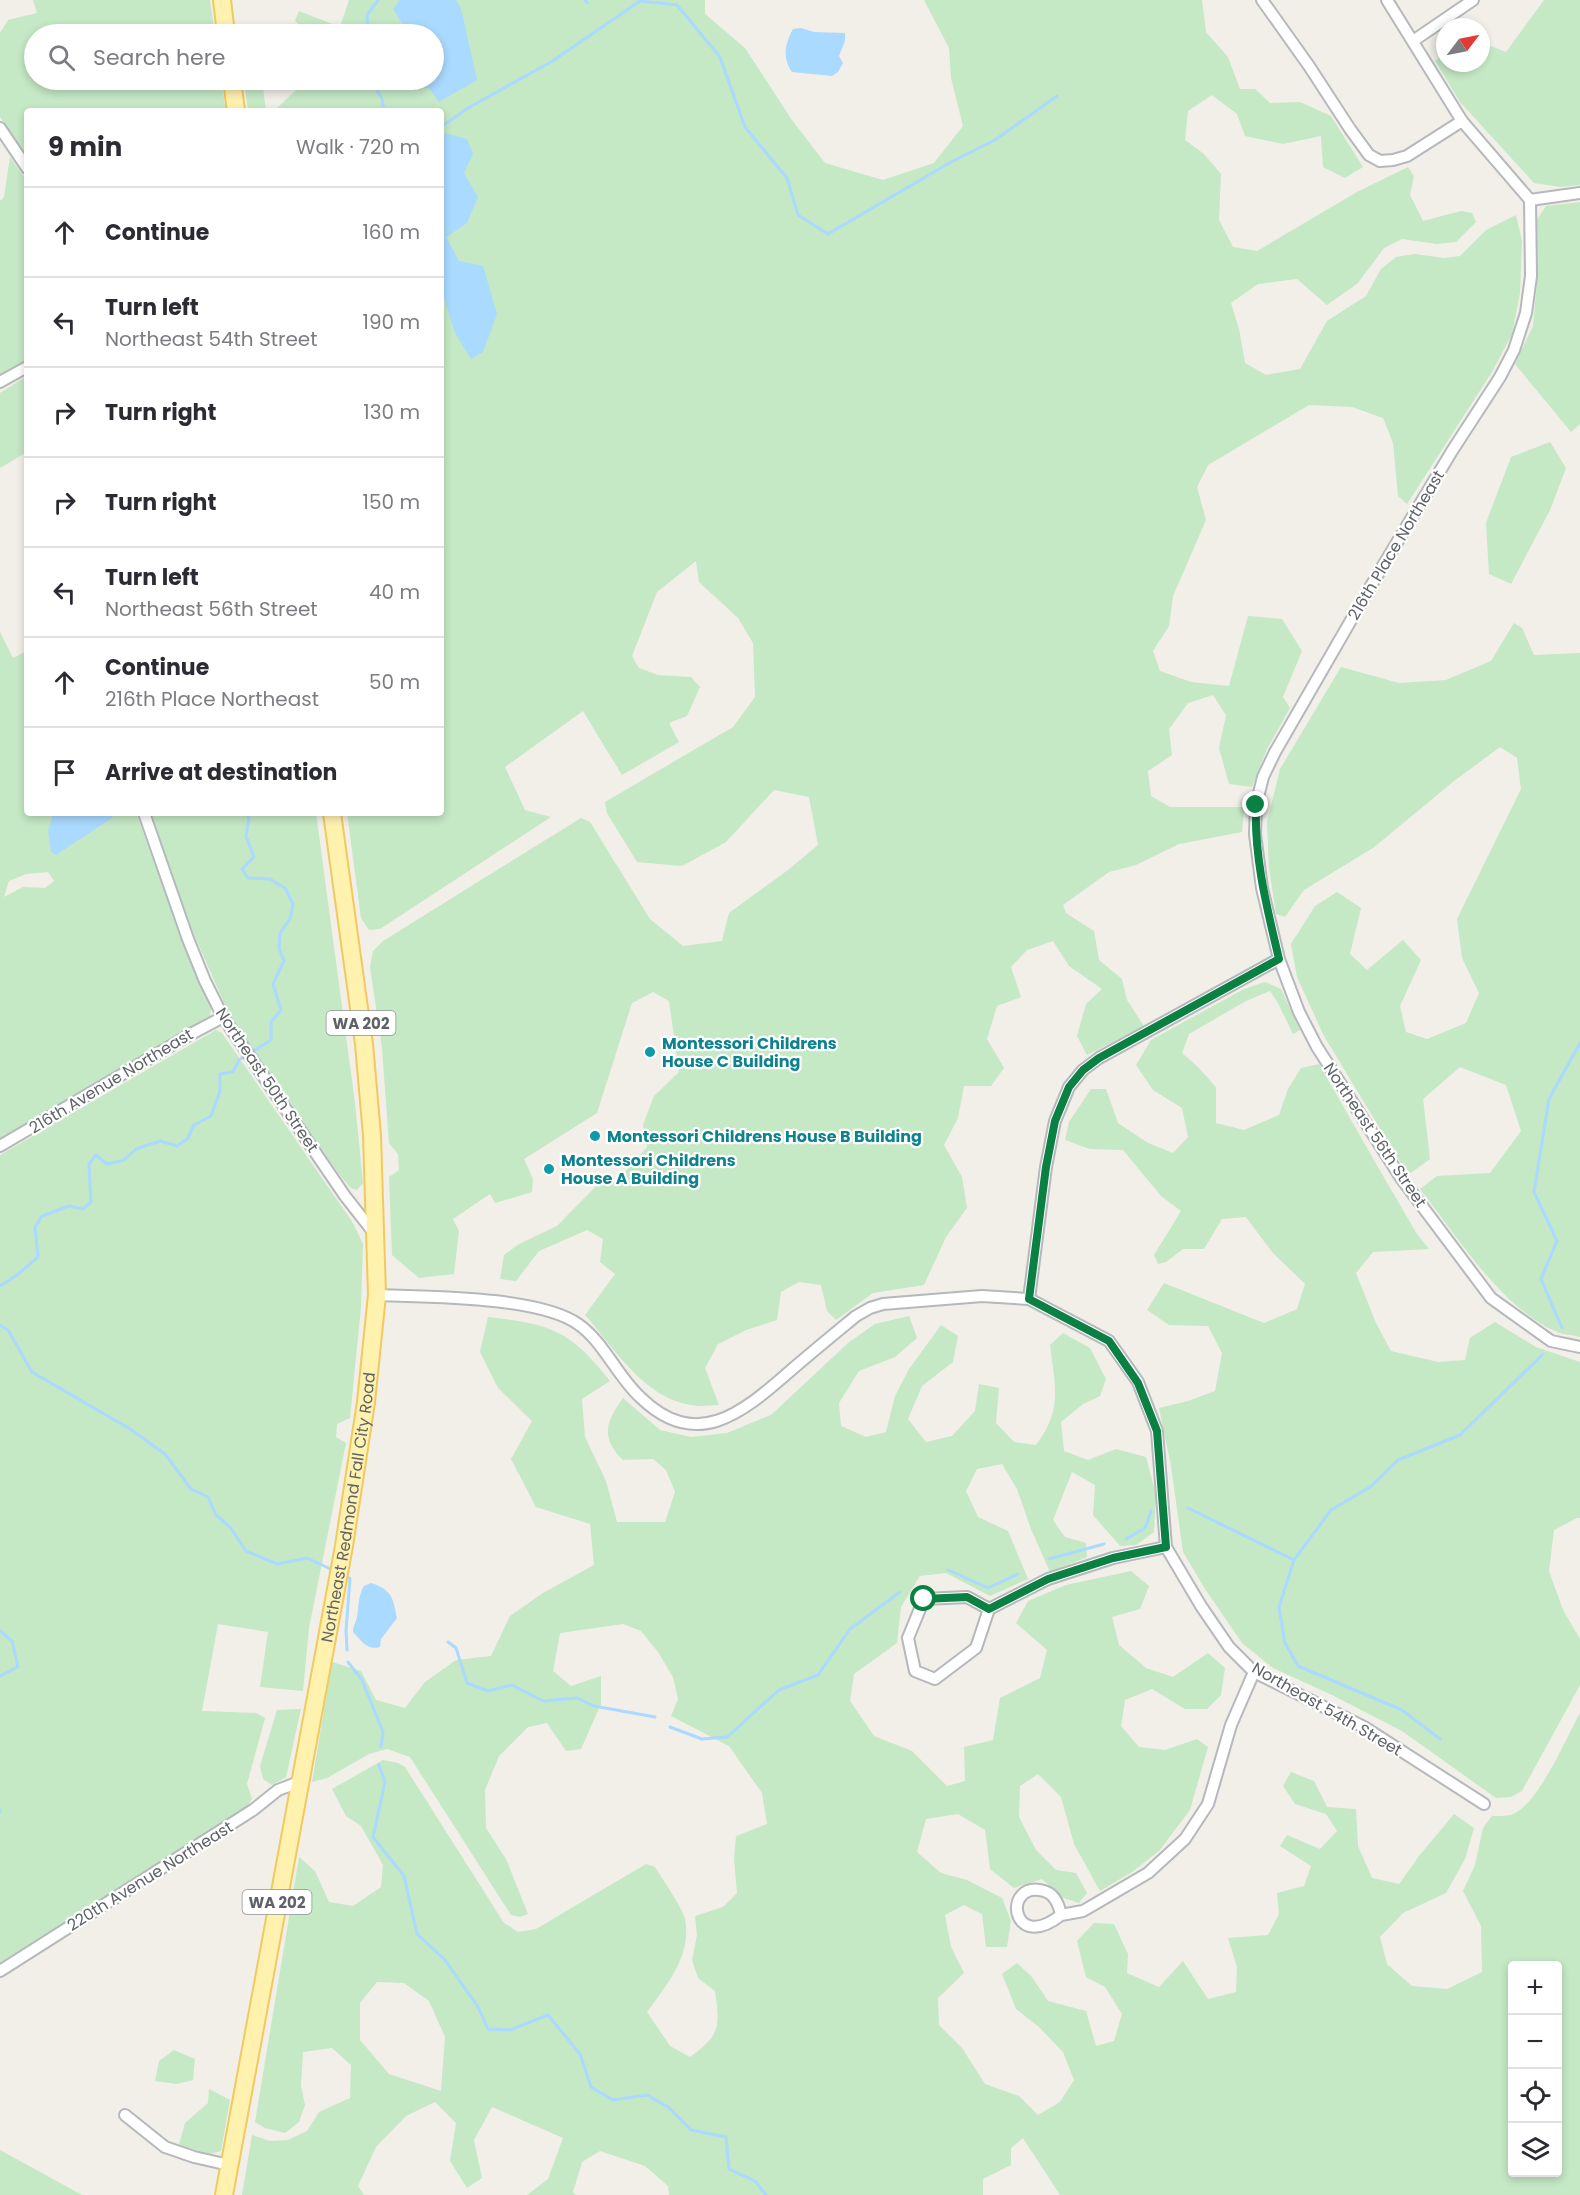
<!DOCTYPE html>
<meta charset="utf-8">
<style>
:root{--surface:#fff;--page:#f7f7f7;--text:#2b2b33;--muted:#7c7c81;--line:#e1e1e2}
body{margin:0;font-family:Poppins,sans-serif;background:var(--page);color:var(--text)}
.controls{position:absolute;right:18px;bottom:18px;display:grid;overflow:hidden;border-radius:6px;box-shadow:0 3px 9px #0003}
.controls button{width:54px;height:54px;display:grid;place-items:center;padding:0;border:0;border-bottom:2px solid var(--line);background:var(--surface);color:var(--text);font:30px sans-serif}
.compass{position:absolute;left:1436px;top:18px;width:54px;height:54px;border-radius:50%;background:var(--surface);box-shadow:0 3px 9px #0003;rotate:58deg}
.stop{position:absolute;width:18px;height:18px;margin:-14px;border:4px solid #0b8043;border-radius:50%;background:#fff}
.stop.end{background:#0b8043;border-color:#fff;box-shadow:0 2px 6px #0008}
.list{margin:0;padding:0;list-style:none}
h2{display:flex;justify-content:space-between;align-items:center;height:78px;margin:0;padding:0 24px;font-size:26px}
h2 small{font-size:20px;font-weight:400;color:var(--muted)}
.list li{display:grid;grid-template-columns:39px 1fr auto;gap:18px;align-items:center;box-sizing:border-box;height:90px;padding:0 24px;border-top:2px solid var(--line)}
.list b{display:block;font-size:22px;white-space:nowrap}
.list p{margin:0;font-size:20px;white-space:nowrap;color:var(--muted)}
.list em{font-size:20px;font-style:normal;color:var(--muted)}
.icon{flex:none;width:33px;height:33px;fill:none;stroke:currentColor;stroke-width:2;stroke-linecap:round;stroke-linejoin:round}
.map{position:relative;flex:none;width:1580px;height:2195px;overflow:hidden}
.search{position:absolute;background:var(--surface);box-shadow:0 3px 9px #0003;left:24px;top:24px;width:420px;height:66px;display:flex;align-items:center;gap:15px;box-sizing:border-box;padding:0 21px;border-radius:33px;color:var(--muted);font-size:22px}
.panel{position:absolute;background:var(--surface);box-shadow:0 3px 9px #0003;left:24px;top:108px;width:420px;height:708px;border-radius:6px}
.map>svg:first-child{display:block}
.green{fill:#c5e8c5;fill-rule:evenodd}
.water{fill:#aadaff}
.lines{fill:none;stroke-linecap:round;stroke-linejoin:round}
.stream{stroke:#aadaff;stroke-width:3}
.minor-casing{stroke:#b5b8bc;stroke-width:14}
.primary-casing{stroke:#f2c960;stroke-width:20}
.minor{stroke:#fff;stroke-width:10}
.primary{stroke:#fff2af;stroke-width:16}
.route{stroke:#0b8043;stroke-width:8}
.culture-dot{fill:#0f9aa8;stroke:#fff;stroke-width:2}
.labels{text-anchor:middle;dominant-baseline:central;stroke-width:4.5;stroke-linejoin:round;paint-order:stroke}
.shield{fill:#fff;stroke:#8f9295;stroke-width:1.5}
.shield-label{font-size:15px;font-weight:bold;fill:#5f6368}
.street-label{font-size:16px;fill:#5f6368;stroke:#fff}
.culture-label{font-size:16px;font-weight:bold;fill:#0d838f;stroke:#fff;text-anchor:start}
</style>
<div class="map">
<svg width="1580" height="2195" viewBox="0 0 1580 2195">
<rect width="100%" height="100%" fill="#f1efe8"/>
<g class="green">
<path d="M33 0H210L215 34H34V80H221L226 111H27V160L0 117V33L8 20 37 13Z"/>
<path d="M349 0H705V14L745 48 792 120 825 163 883 180 934 163 963 126 951 78 949 48 924 0H1202L1206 32 1228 57 1240 89H1255L1270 103 1300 102 1331 116 1363 167 1345 178 1323 167 1321 136 1283 144 1245 136 1237 114 1212 95 1188 111 1185 140 1204 154 1221 174 1219 220 1233 247 1257 251 1357 192 1408 167 1414 176 1410 195 1423 221 1461 211 1472 213 1476 222 1456 242 1437 244 1402 239 1384 248 1358 283 1327 305 1297 279 1258 284 1231 303 1239 329 1245 363 1266 375 1300 369 1327 321 1366 296 1381 269 1396 257 1415 254 1444 258 1460 256 1486 230 1516 215 1522 241 1520 293 1512 334 1492 372 1407 504 1398 496 1393 443 1383 418 1352 407 1309 405 1208 465 1197 487 1206 520 1173 596 1169 626 1153 651 1160 671 1191 682 1229 686 1248 616 1282 619 1302 651 1283 697 1290 708 1267 749 1252 787 1229 784 1219 748 1226 715 1213 695 1188 703 1169 729 1172 755 1148 771 1151 796 1170 807H1244L1242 832 1179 844 1136 865 1109 872 1063 905 1066 913 1094 931 1099 960 1122 979 1127 1000 1144 1026 1087 1055 1077 1036 1086 1004 1102 989 1069 966 1053 941 1027 950 1011 967 1021 997 997 1006 987 1039 1004 1068 991 1086H964L958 1118 944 1145 962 1177 967 1208 946 1237 924 1285 873 1293 836 1320 827 1311 821 1285 799 1282 781 1292 777 1320 746 1330 718 1344 705 1368 719 1405C710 1405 700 1407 691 1405 644 1398 614 1348 585 1315L615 1274 600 1262 603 1239 587 1230 539 1251 516 1281 500 1279 504 1255 519 1244 557 1226 599 1183 617 1181 647 1147 643 1125 654 1096 679 1072 669 1001 653 992 632 1003 597 1113 524 1159 533 1179 532 1192 495 1203 490 1194 453 1219 459 1231 454 1274 419 1278 392 1255 389 1177 399 1170 398 1154 389 1143 382 1048 370 967 373 951 383 941 581 818 590 822 650 919 683 946 722 941 729 913 788 870 818 845 809 797 774 790 726 842 682 866 637 862 607 813 605 802 733 727 755 697 753 643 738 618 699 582 696 561 657 592 632 656 639 668 658 675 691 677 700 687 687 716 669 723 679 742 622 775 583 711 505 767 525 810 551 817 380 929 369 930 361 918 347 813H441V111H274L295 91 315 80H434V34H310L295 21 299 11 340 27Z"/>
<path d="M1544 0H1580V185L1561 187 1534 183 1460 102 1435 61 1445 53V63H1481V42L1506 52Z"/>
<path d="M244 80H262L266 111H248Z"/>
<path d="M10 157 27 181V360L0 376V201L4 197Z"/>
<path d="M1580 202V424L1571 432 1515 364 1533 326 1537 283 1536 221 1546 206Z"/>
<path d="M27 376V452L0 468V393Z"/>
<path d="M1550 442 1566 468 1550 510 1511 584 1489 574 1486 523 1511 457Z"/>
<path d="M1514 623 1522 628 1534 655 1580 653V1337C1573 1335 1564 1335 1557 1332 1501 1308 1457 1236 1420 1189L1437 1176 1490 1173 1521 1131 1506 1085 1460 1067 1423 1099 1430 1159 1408 1175 1324 1036 1297 977 1291 944 1315 906 1337 892 1361 908 1350 954 1367 970 1403 940 1421 960 1400 1006 1406 1032 1427 1039 1466 1023 1479 993 1462 958 1457 919 1521 789 1517 758 1500 747 1454 781 1373 848 1304 890 1285 917 1276 914 1269 868 1267 822 1280 769 1341 667 1399 683 1446 680 1491 661Z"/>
<path d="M0 632 13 658 27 651V813H136L178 928 211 1008 210 1016 0 1141ZM48 872 54 881 45 888 23 887 4 897 9 881 26 874Z"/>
<path d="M151 813H316L355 1103 363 1183 357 1190 351 1188 342 1178 248 1046 228 1012 189 923Z"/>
<path d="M1265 982 1281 989 1300 1030 1293 1034 1278 1003 1270 991 1246 1001 1189 1034 1182 1053 1197 1066 1216 1087V1123L1244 1130 1279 1115 1288 1089 1301 1068 1319 1064 1386 1181 1417 1234 1429 1249 1373 1252 1356 1273 1376 1323 1391 1351 1438 1362 1465 1360 1470 1338 1495 1322 1536 1347 1580 1362V1518H1577L1554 1530 1549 1571 1563 1610 1580 1639V1685L1522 1791 1511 1797 1496 1798 1402 1731 1332 1695 1273 1668 1242 1643 1205 1589 1183 1552 1171 1466 1159 1408 1188 1401 1215 1391 1222 1353 1208 1326 1169 1325 1147 1310 1164 1283 1264 1323 1297 1309 1305 1284 1272 1252 1246 1217 1222 1219 1204 1249H1183L1166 1262 1158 1264 1154 1255 1181 1211 1161 1196 1123 1150 1090 1149 1065 1140 1069 1122 1091 1089H1106L1118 1123 1148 1143 1173 1153 1188 1137 1182 1108 1153 1090 1136 1065 1151 1040 1244 989Z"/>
<path d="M216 1030 222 1033 353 1223 363 1244 361 1307 350 1418 337 1424 336 1437 346 1443 309 1628 303 1691 260 1687 268 1632 218 1624 202 1711 256 1713 265 1718 247 1784 252 1799 246 1808 0 1965V1155Z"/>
<path d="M909 1316 917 1338 895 1357 859 1371 839 1403 841 1426 866 1437 886 1432 895 1396 909 1369 941 1325 958 1336 953 1362 922 1386 908 1419 926 1442 952 1436 975 1411 979 1384 999 1388 996 1423 1014 1442 1036 1445C1063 1409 1055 1387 1050 1345L1063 1333 1090 1348 1106 1379 1100 1396 1083 1404 1061 1422 1064 1451 1088 1460 1116 1449 1146 1457 1156 1495 1154 1532 1136 1545 1120 1546 1093 1515 1095 1485 1072 1472 1053 1520 1065 1537 1086 1543 1087 1557 1050 1572 1031 1529 1017 1489 1002 1464 977 1469 966 1491 978 1517 1008 1531 1028 1579 990 1596 946 1573 920 1576 901 1607 897 1643 854 1674 850 1701 874 1736 912 1751 947 1786 965 1781 964 1747 993 1740 1000 1698 1040 1678 1047 1650 1016 1623 1028 1601 1066 1585 1131 1571 1149 1586 1140 1609 1112 1617 1119 1645 1146 1668 1173 1677 1208 1653 1225 1668 1221 1695 1207 1709H1185L1152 1689 1125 1700 1121 1726 1139 1747 1165 1750 1197 1739 1208 1747 1190 1810 1159 1851 1132 1872 1100 1891 1074 1844 1061 1797 1038 1774 1020 1786 1019 1817 1036 1850 1056 1870 1076 1873 1087 1893 1079 1903 1061 1897 1042 1879 1014 1888 990 1869 985 1830 958 1814 926 1819 917 1852 941 1873 967 1880 1002 1898 1011 1921 1007 1947H986L982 1914 964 1905 945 1915 951 1947 964 1973 938 1998 939 2025 962 2048 985 2084 1019 2096 1038 2115 1060 2102 1074 2080 1063 2052 1039 2027 1016 2009 1002 1974 1017 1963 1032 1977 1048 2001 1086 2011 1096 2046 1114 2041 1122 2014 1105 1987 1086 1977 1077 1941 1094 1923 1114 1924 1128 1954 1127 1973 1159 1987 1183 1961 1208 1999 1236 1992 1237 1967 1228 1938 1268 1935 1279 1914 1277 1893 1304 1886 1311 1866 1280 1846 1287 1835 1320 1849 1337 1831 1326 1814 1295 1804 1283 1786 1291 1772 1314 1781 1327 1807 1356 1809 1358 1846 1372 1878 1399 1884 1419 1856 1454 1814 1474 1828 1465 1859 1446 1893 1403 1913 1380 1937 1387 1964 1412 1986 1447 1989 1482 1972 1481 1926 1463 1891 1475 1865 1483 1828 1492 1816C1498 1816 1505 1816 1511 1815 1538 1806 1566 1738 1580 1713V2195H1060L1023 2138 1011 2148V2165L983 2179V2195H669L668 2186 645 2166 600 2151 582 2162 573 2192 575 2195H527L548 2179 563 2138 492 2107 474 2140 482 2178 467 2188 450 2161 456 2123 435 2102 406 2116 376 2147 358 2186 364 2195H242L252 2135 270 2141 288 2140 307 2131 319 2112 350 2098 351 2065 332 2048 303 2052 301 2086 305 2105 299 2122 285 2133 265 2128 255 2122 299 1857 315 1871 329 1902 353 1906 381 1887 383 1865 361 1826 346 1816 332 1789 383 1760 398 1763 405 1767 504 1923 518 1932 536 1929 646 1864 655 1867C662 1879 683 1908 685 1919 692 1956 667 1984 647 2012L670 2046 690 2057C721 2035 720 2026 715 1991L698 1978 692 1960 697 1935 695 1916 723 1907 737 1893 734 1859 736 1836 767 1824 762 1793 729 1746 671 1716 678 1699 673 1677 658 1652 641 1631 623 1624 560 1633 553 1671 571 1686 601 1676V1704L581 1749 566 1751 547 1723 528 1727 499 1756 485 1790 486 1828 506 1859 528 1914 520 1917 511 1915 410 1757 387 1749 369 1754 327 1778 312 1782 332 1662 361 1671 376 1700 405 1708 425 1682 456 1660 491 1656 510 1616 543 1593 594 1565 590 1524 536 1507 511 1459 532 1421 498 1388 480 1352 488 1317C551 1324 570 1330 610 1381L582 1399 585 1437 606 1481 617 1522H665L675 1492 666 1470 653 1459 623 1460C600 1438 606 1421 623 1398L660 1430 691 1437 727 1433 771 1415 848 1343 875 1324ZM1512 1966H1558V2172H1512ZM377 1982 404 1983 429 2001 445 2037 441 2091 389 2074 360 2040V2003Z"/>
<path d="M301 1709 286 1777 272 1785 263 1779 260 1766 277 1710Z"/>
<path d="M174 2050 195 2059 193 2080 177 2084 155 2081 159 2061Z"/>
<path d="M209 2089 230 2100 221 2151 210 2154 179 2145 185 2123 208 2103Z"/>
<path d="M0 2150 82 2195H0Z"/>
</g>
<g class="water">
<path d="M400 0H456L461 8 477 80 439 102 429 88 410 89 409 80H434V34H409L393 9Z"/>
<path d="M801 28 814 32 845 33V41L839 56 843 63 838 72 832 76 792 72C782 57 785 44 793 29Z"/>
<path d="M441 132 467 139 473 154 464 173 478 197 467 223 446 237 459 261 483 266 497 314 483 352 471 359 455 333 443 295 441 294Z"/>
<path d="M53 813H89L93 816 95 813H114L112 818 56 855 51 852 48 831Z"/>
<path d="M371 1583C393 1590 393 1599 397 1618L381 1639 380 1647C367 1651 361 1640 353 1632 353 1625 356 1623 357 1617 359 1605 358 1596 364 1586Z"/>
</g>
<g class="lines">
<g class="stream">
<path d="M585 0 587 3"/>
<path d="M376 34 368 28 367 15 378 0"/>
<path d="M379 80 376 89 382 99 384 111"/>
<path d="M441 127 468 108 551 62 640 1 677 5 720 57 745 127 787 178 798 215 828 234 951 162 995 140 1057 96"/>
<path d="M0 1286 17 1275 38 1257 35 1227 42 1216 69 1206 83 1209 91 1202 89 1164 96 1155 107 1164 124 1160 136 1149 160 1141 177 1146 188 1138 194 1125 211 1116 220 1091V1074L233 1072 239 1060 271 1040V1022L281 1010 273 984 284 961 279 948 280 933 290 919 293 904 285 888 270 879 248 878 242 869 254 857 246 836 249 819 246 813"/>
<path d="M0 1325 8 1330 32 1372 130 1429 165 1454 191 1489 208 1497 216 1515 230 1527 246 1551 277 1564 307 1558 335 1571"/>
<path d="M1562 1328 1541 1279 1557 1241 1534 1192 1549 1099 1580 1043"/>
<path d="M1188 1508 1294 1560"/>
<path d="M1126 1539 1145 1528 1151 1511"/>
<path d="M1049 1559 1104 1544"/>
<path d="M948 1570 988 1588 1018 1574"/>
<path d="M344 1574 350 1579 346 1630 347 1650"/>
<path d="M0 1631 12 1641 18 1667 0 1676"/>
<path d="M448 1642 456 1648 467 1683 488 1691 512 1685 543 1701 577 1698 594 1706 655 1717"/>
<path d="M348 1662 362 1680 383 1732 381 1747"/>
<path d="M670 1727 702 1739 727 1737 779 1690 818 1675 850 1629 900 1592"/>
<path d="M1440 1739 1402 1710 1298 1666 1285 1643 1279 1607 1294 1560 1331 1510 1370 1487 1398 1460 1460 1435 1543 1354"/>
<path d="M379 1765 385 1782 373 1837 404 1876 417 1934 445 1960 478 2007 488 2029 510 2030 548 2015 580 2054 591 2087 613 2100 647 2095 668 2107 691 2130 726 2137 729 2169 755 2181 766 2195"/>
<path d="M0 1810V1812"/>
</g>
<defs>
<g id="minor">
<path d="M1262 0 1309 66 1350 129 1369 155 1380 161 1393 160 1407 156 1462 121"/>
<path d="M1387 0 1462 121 1530 200"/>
<path d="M1413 41 1473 0"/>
<path d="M0 128 27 168"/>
<path d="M1530 200 1531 276 1526 313 1514 350 1500 377 1452 451 1369 589 1275 752 1263 777 1256 805 1255 834 1262 888 1279 959 1299 1012 1317 1047 1401 1178 1491 1298 1551 1341 1580 1347"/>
<path d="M1530 200 1580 193"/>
<path d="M0 382 27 367"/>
<path d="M144 813 188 939 205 981 223 1017 345 1196 374 1233"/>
<path d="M0 1146 191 1034 223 1017"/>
<path d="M377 1295C427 1297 538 1296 578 1324 604 1342 617 1376 640 1397 696 1452 742 1413 789 1372 811 1353 833 1335 856 1316L870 1308 883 1304 982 1296 1029 1299 1109 1341 1138 1382 1157 1431 1166 1547 1201 1606 1229 1647 1254 1672 1364 1727 1484 1804"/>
<path d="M1029 1299 1046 1167 1055 1121 1069 1087 1083 1070 1099 1058 1279 959"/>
<path d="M989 1609 976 1648 935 1679 915 1671 908 1638 924 1599 967 1597 989 1609 1048 1579 1113 1558 1166 1547"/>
<path d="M1061 1915C1010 1955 1002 1879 1044 1891 1055 1894 1059 1905 1061 1915L1083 1911 1148 1873 1185 1839 1208 1804 1231 1725 1254 1672"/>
<path d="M0 1971 253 1810 278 1790 299 1782"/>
<path d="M125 2115 165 2147 194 2157 229 2165"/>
</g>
<g id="primary">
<path d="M222 0 226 34"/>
<path d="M232 80 236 111"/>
<path id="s1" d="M224 2195 344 1546 366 1402 377 1295 372 1135 364 1044 332 813"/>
</g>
</defs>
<use href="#minor" class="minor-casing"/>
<use href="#primary" class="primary-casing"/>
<use href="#minor" class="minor"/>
<use href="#primary" class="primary"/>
</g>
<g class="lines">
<path class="route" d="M924 1599 967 1597 989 1609 1048 1579 1113 1558 1166 1547 1157 1431 1138 1383 1109 1341 1029 1299 1046 1167 1055 1121 1069 1087 1083 1070 1099 1058 1279 959C1267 908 1254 858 1256 805"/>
</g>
<g class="culture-dot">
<circle cx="650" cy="1052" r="6"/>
<circle cx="595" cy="1136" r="6"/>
<circle cx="549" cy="1169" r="6"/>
</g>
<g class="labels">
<g class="shield">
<rect x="326.5" y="1011" width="69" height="24" rx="4.5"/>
<rect x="242.5" y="1890" width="69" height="24" rx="4.5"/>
</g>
<g class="shield-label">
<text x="361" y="1023">WA 202</text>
<text x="277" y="1902">WA 202</text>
</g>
<g class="street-label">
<text transform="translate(1396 545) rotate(-59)">216th Place Northeast</text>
<text transform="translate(267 1080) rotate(56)">Northeast 50th Street</text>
<text transform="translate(111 1081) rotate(-31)">216th Avenue Northeast</text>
<text transform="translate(1375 1135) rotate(56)">Northeast 56th Street</text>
<text stroke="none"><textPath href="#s1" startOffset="699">Northeast Redmond Fall City Road</textPath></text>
<text transform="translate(1327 1709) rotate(30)">Northeast 54th Street</text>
<text transform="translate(150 1876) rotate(-32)">220th Avenue Northeast</text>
</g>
<g class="culture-label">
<text x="662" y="1043">Montessori Childrens<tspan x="662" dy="18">House C Building</tspan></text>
<text x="607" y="1136">Montessori Childrens House B Building</text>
<text x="561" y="1160">Montessori Childrens<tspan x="561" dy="18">House A Building</tspan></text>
</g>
</g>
</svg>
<div class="controls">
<button>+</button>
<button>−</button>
<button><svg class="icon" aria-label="locate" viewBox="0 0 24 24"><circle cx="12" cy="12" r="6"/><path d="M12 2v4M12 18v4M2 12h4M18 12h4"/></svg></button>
<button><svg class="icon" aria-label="layers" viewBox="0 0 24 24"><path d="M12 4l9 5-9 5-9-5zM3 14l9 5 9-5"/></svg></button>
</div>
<svg class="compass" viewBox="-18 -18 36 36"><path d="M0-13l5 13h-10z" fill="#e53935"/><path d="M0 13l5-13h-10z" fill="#7c7c81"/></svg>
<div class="stop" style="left:924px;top:1599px"></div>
<div class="stop end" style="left:1256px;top:805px"></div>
<div class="search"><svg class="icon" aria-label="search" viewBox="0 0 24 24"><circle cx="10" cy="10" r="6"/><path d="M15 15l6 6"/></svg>Search here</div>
<section class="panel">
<h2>9 min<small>Walk · 720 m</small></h2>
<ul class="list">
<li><svg class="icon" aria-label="ahead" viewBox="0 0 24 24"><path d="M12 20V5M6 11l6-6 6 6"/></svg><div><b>Continue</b></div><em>160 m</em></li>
<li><svg class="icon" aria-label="left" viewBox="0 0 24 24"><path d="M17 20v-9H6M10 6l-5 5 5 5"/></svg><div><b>Turn left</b><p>Northeast 54th Street</p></div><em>190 m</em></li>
<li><svg class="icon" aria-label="right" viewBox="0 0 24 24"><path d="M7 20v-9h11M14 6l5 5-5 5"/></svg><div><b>Turn right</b></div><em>130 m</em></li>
<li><svg class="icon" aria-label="right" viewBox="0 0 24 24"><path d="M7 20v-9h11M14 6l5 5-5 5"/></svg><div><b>Turn right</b></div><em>150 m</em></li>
<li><svg class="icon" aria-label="left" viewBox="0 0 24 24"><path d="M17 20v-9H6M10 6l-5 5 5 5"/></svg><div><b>Turn left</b><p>Northeast 56th Street</p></div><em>40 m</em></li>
<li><svg class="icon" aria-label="ahead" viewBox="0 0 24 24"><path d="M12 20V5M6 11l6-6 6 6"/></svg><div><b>Continue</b><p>216th Place Northeast</p></div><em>50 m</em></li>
<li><svg class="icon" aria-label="arrive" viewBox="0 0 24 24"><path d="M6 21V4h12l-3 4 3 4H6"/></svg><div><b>Arrive at destination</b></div></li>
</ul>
</section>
</div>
